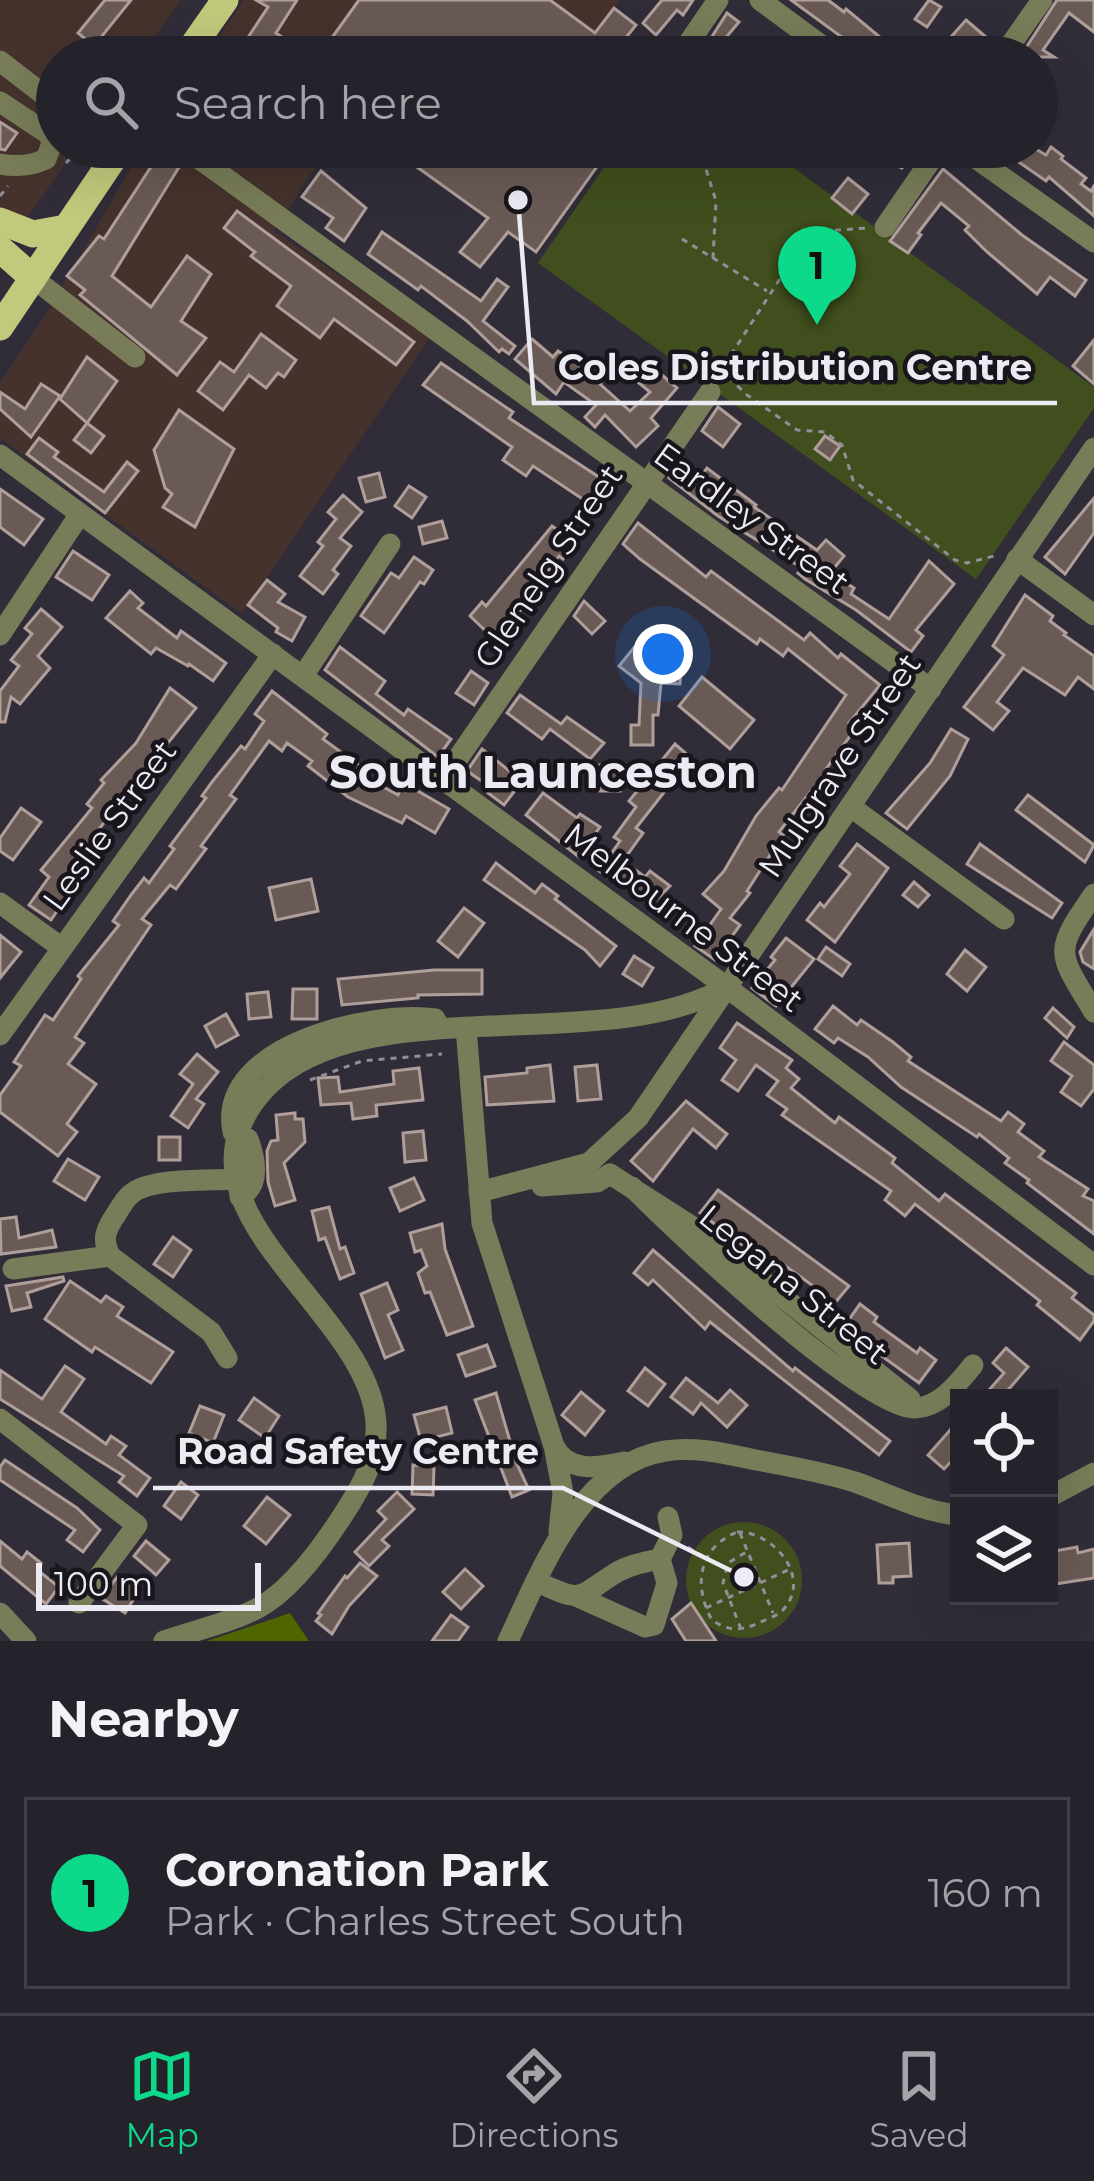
<!DOCTYPE html>
<meta charset="utf-8">
<style>
:root{--surface:#24222b;--page:#302f37;--text:#f1f3f6;--muted:#a3a4a9;--line:#413f47;--accent:#0dd98a}
body{margin:0;font-family:Montserrat,sans-serif;background:var(--page);color:var(--text)}
.controls{position:absolute;right:36px;bottom:36px;display:grid;overflow:hidden;border-radius:0px;box-shadow:0 12px 48px #0002}
.controls button{width:108px;height:108px;display:grid;place-items:center;padding:0;border:0;border-bottom:3px solid var(--line);background:var(--surface);color:var(--text);font:60px sans-serif}
.scale{position:absolute;left:36px;bottom:30px;width:225px;box-sizing:border-box;padding-left:12px;border:6px solid #eceaf2;border-top:0;font-size:33px;line-height:42px;white-space:nowrap;color:#eceaf2;-webkit-text-stroke:9px #18161c;paint-order:stroke}
.you{position:absolute;left:663px;top:654px;width:42px;height:42px;margin:-30px;border:9px solid #fff;border-radius:50%;background:#1a73e8;box-shadow:0 0 0 18px #1a73e833}
.badge{display:grid;place-items:center;width:78px;height:78px;border-radius:50%;background:var(--accent);color:#111;font-size:39px;font-weight:700}
.pin{position:absolute;translate:-50% -99px;filter:drop-shadow(0 3px 6px #0008)}
.pin::after{content:'';position:absolute;top:63px;width:42px;height:36px;background:inherit;clip-path:polygon(0 0,100% 0,50% 100%)}
.list{margin:0;padding:0;list-style:none}
h2{display:flex;justify-content:space-between;align-items:center;height:156px;margin:0;padding:0 48px;font-size:51px}
h2 small{font-size:39px;font-weight:400;color:var(--muted)}
.list li{display:grid;grid-template-columns:78px 1fr auto;gap:36px;align-items:center;box-sizing:border-box;height:192px;margin:0 24px 24px;padding:0 24px;border:3px solid var(--line);border-radius:0px}
.list b{display:block;font-size:45px;white-space:nowrap}
.list p{margin:0;font-size:39px;white-space:nowrap;color:var(--muted)}
.list em{font-size:39px;font-style:normal;color:var(--muted)}
.icon{flex:none;width:66px;height:66px;fill:none;stroke:currentColor;stroke-width:2;stroke-linecap:round;stroke-linejoin:round}
.map{position:relative;flex:none;width:1094px;height:1641px;overflow:hidden}
.search{position:absolute;background:var(--surface);box-shadow:0 12px 48px #0002;left:36px;right:36px;top:36px;height:132px;display:flex;align-items:center;gap:30px;box-sizing:border-box;padding:0 42px;border-radius:66px;color:var(--muted);font-size:45px}
.sheet{height:372px;background:var(--surface)}
nav{display:flex;justify-content:space-around;align-items:center;box-sizing:border-box;height:168px;border-top:3px solid var(--line);background:var(--surface);font-size:33px;color:var(--muted)}
nav a{display:grid;justify-items:center;gap:6px}
nav .on{color:var(--accent)}
.map>svg:first-child{display:block}
.commercial{fill:#45322c}
.green{fill:#404f1d}
.forest{fill:#4f6500}
.building{fill:#6a5a56;stroke:#b09e9a;stroke-width:3}
.lines{fill:none;stroke-linecap:round;stroke-linejoin:round}
.path{stroke:#918f99;stroke-width:3;stroke-dasharray:6 6;stroke-linecap:butt}
.minor{stroke:#787c58;stroke-width:21}
.major{stroke:#c1c97c;stroke-width:27}
.labels{text-anchor:middle;dominant-baseline:central;stroke-width:9;stroke-linejoin:round;paint-order:stroke}
.street-label{font-size:33px;fill:#eceaf2;stroke:#18161c}
.district-label{font-size:45px;font-weight:bold;fill:#eceaf2;stroke:#18161c}
.leader{fill:none;stroke:#eceaf2;stroke-width:4.5}
.callout-dot{fill:#eceaf2;stroke:#18161c;stroke-width:4.5}
.callout-label{font-size:36px;text-anchor:middle;font-weight:bold;fill:#eceaf2;stroke:#18161c;stroke-width:9;stroke-linejoin:round;paint-order:stroke}
</style>
<div class="map">
<svg width="1094" height="1641" viewBox="0 0 1094 1641">
<rect width="100%" height="100%" fill="#302d39"/>
<g class="commercial">
<path d="M0 0H181L141 57H57V147H77L22 225 0 210Z"/>
<path d="M244 0H620L594 33 634 57H205Z"/>
<path d="M143 147H328L274 231 430 337 242 614 0 438V383L49 309Z"/>
</g>
<g class="green">
<path d="M618 147H765L1094 387V408L976 579 538 263Z"/>
<circle cx="744" cy="1580" r="58"/>
</g>
<path class="forest" d="M290 1613 309 1641H207Z"/>
<g class="building">
<path d="M105 0H131L94 46 78 33Z"/>
<path d="M256 0H297L276 33 312 57H235L268 7Z"/>
<path d="M359 0H550L595 33 614 8 636 25 617 49 628 57H318Z"/>
<path d="M662 0H693L683 15 677 10 656 35 643 23Z"/>
<path d="M791 0H828L844 12 846 9 904 57H869Z"/>
<path d="M929 0 941 7 927 27 915 19Z"/>
<path d="M1057 0H1094V32L1069 13 1043 50 1054 57H1020Z"/>
<path d="M727 13 739 22 717 48 730 57H699Z"/>
<path d="M966 20 987 38 971 56 951 37Z"/>
<path d="M762 40 783 57H748Z"/>
<path d="M0 122 17 133 5 150 0 149Z"/>
<path d="M330 147H366L356 164Z"/>
<path d="M389 147H611L536 252 508 232 480 267 460 252 488 218Z"/>
<path d="M873 147H915L902 168 882 159 885 155Z"/>
<path d="M997 147H1032L1046 155 1051 147 1063 156 1061 159 1086 178 1081 184 1091 191 1094 186V216L1049 177 1046 181Z"/>
<path d="M162 150 181 164 112 276 151 307 187 256 211 274 181 321 206 338 177 375 80 295 85 290 67 276 99 236 104 239Z"/>
<path d="M943 169 1022 235 1086 280 1075 296 1050 277 1037 294 986 251 965 230 969 226 941 203 918 233 921 235 908 253 890 241Z"/>
<path d="M321 171 366 208 344 241 326 228 333 218 302 197Z"/>
<path d="M848 178 868 194 852 214 832 198Z"/>
<path d="M237 211 414 342 396 365 334 319 320 338 277 306 291 286 251 256 255 252 224 228Z"/>
<path d="M382 232 481 301 497 279 508 287 483 321 515 346 509 354 502 349 499 352 467 321 421 286 418 290 368 254Z"/>
<path d="M261 334 296 360 284 377 278 373 266 388 249 375 223 410 198 391 220 362 234 372Z"/>
<path d="M532 339 553 357 558 351 583 368 590 359 608 373 600 384 630 411 650 392 639 383 653 367 677 388 651 418 658 426 636 447 605 415 595 427 585 417 596 405 564 382 556 394 515 359Z"/>
<path d="M1094 340V384L1073 366Z"/>
<path d="M87 357 117 381 87 423 60 399Z"/>
<path d="M441 363 513 412 509 418 608 483 593 506 533 466 526 476 503 460 512 447 423 385Z"/>
<path d="M41 384 60 396 31 437 0 409V392L25 409Z"/>
<path d="M718 407 740 424 723 447 702 431Z"/>
<path d="M179 410 234 449 195 527 163 507 172 494 165 488 154 450Z"/>
<path d="M87 423 104 436 91 453 74 440Z"/>
<path d="M825 436 840 446 830 460 815 449Z"/>
<path d="M39 438 58 452 54 457 104 492 127 462 138 471 105 513 27 454Z"/>
<path d="M681 461 701 476 707 468 756 505 754 507 817 550 826 540 844 556 830 573 854 588 851 594 889 619 929 561 954 584 916 630 923 636 911 652 856 610 805 579 798 573 802 568 718 516 669 478Z"/>
<path d="M379 473 385 497 366 502 359 478Z"/>
<path d="M409 486 426 497 412 518 395 506Z"/>
<path d="M0 489 43 519 24 545 0 527Z"/>
<path d="M343 495 362 512 340 538 351 546 333 570 338 574 323 594 300 576 323 546 318 542 336 519 328 512Z"/>
<path d="M1094 498V533L1065 574 1045 557Z"/>
<path d="M442 521 447 538 423 544 419 527Z"/>
<path d="M638 523 706 577 711 571 804 640 810 633 838 658 841 654 880 685 849 723 856 728 826 769 832 773 817 795 811 791 779 832 783 835 747 891 750 893 730 918 740 925 715 960 695 946 721 909 703 894 724 871 756 816 779 788 782 790 846 695 788 649 783 656 760 639 757 644 640 559 623 544Z"/>
<path d="M552 526 575 542 563 559 559 556 519 612 493 638 470 616 482 602 486 606Z"/>
<path d="M73 551 109 575 92 600 56 577Z"/>
<path d="M414 557 433 570 424 584 420 582 384 633 361 616 391 573 399 578Z"/>
<path d="M267 580 285 594 278 602 305 617 292 641 276 632 278 628 248 605Z"/>
<path d="M130 591 143 603 138 608 177 638 181 631 226 663 213 681 189 664 188 666 156 648 151 654 106 618Z"/>
<path d="M1025 595 1053 616 1050 621 1066 633 1064 635 1094 656V689L1078 677 1065 695 1023 668 997 702 1009 711 993 730 964 707 1004 655 993 646Z"/>
<path d="M584 601 605 621 592 634 574 616Z"/>
<path d="M41 609 62 627 38 656 50 668 20 704 11 697 5 722H0V691L19 666 11 660 32 634 25 628Z"/>
<path d="M636 645 661 665H681L680 684 661 683 658 715H653V745H631V725H639L641 683 619 666Z"/>
<path d="M340 647 385 681 376 694 404 715 408 709 451 739 438 757 325 670Z"/>
<path d="M471 671 488 683 474 705 456 693Z"/>
<path d="M702 677 754 720 730 749 679 706Z"/>
<path d="M170 688 196 708 99 829 108 836 51 920 29 905 49 877 41 870 92 808 87 804 104 783 101 780 136 743Z"/>
<path d="M272 691 327 734 323 739 360 766 356 772 398 795 404 783 449 809 435 833 406 816 402 823 348 797 308 766 312 761 287 743 282 751 269 741 230 795 236 799 201 846 206 849 176 889 170 885 142 919 151 925 75 1037 84 1043 68 1064 96 1084 67 1124 77 1132 58 1156 0 1112V1095L21 1066 14 1062 45 1015 53 1020 81 979 78 976 119 925 113 921 131 895 144 878 149 883 174 849 170 846 206 798 202 796 212 782 241 746 245 749 264 721 255 714Z"/>
<path d="M520 695 561 724 567 717 604 743 590 759 550 729 542 739 507 713Z"/>
<path d="M951 729 968 739 950 776 907 829 886 813 930 763Z"/>
<path d="M675 744 691 758 636 828 643 833 623 861 645 877 650 871 670 886 651 905 618 879 616 883 599 871 620 841 614 837 636 807 629 801Z"/>
<path d="M482 749 522 781 504 805 488 793 492 788 467 771Z"/>
<path d="M600 765 620 766V791H600Z"/>
<path d="M543 793 577 818 580 814 600 827 579 857 526 815Z"/>
<path d="M1028 795 1094 845 1085 862 1016 810Z"/>
<path d="M21 808 41 822 13 860 0 851V838Z"/>
<path d="M857 844 888 868 835 942 807 920 820 903 824 907 850 874 840 866Z"/>
<path d="M980 844 1062 903 1052 918 967 864Z"/>
<path d="M496 863 535 893 542 884 558 896 555 899 616 946 600 966 585 950 484 880Z"/>
<path d="M311 879 318 911 276 920 269 888Z"/>
<path d="M914 882 929 895 918 907 903 895Z"/>
<path d="M464 908 484 923 458 957 438 941Z"/>
<path d="M1094 929V969L1083 962 1080 952Z"/>
<path d="M0 935 21 952 0 978Z"/>
<path d="M786 938 814 959 776 1006 752 988 775 960 771 957Z"/>
<path d="M826 947 850 964 842 976 818 959Z"/>
<path d="M965 950 986 967 967 991 947 974Z"/>
<path d="M634 956 653 968 642 986 623 974Z"/>
<path d="M434 970H482V994L418 995V998L342 1005 338 979Z"/>
<path d="M293 989H317V1019H292Z"/>
<path d="M268 992 271 1017 249 1019 247 994Z"/>
<path d="M833 1006 857 1025 861 1020 893 1042 911 1057 908 1061 1001 1121 1008 1112 1024 1124 1018 1132 1044 1151 1039 1157 1088 1189 1083 1196 1094 1201V1234L1027 1183 1029 1180 1005 1163 1009 1158 979 1134 977 1137 901 1087 868 1057 838 1038 834 1043 815 1029Z"/>
<path d="M1053 1008 1074 1027 1067 1038 1045 1018Z"/>
<path d="M226 1014 238 1035 216 1047 205 1026Z"/>
<path d="M737 1023 792 1060 786 1068 799 1079 791 1088 835 1123 839 1117 895 1158 892 1163 939 1201 945 1194 1076 1293 1072 1298 1094 1315V1321L1080 1340 1037 1305 1040 1301 915 1204 905 1216 885 1200 891 1191 782 1115 787 1109 767 1095 778 1081 756 1065 738 1091 722 1080 736 1060 720 1048Z"/>
<path d="M1064 1042 1094 1065V1089L1081 1106 1061 1092 1072 1076 1051 1061Z"/>
<path d="M197 1054 218 1072 196 1099 204 1104 188 1128 171 1116 193 1084 180 1074Z"/>
<path d="M550 1065 554 1101 487 1105 485 1077 527 1073V1068Z"/>
<path d="M597 1065 601 1099 578 1101 575 1067Z"/>
<path d="M419 1068 423 1100 376 1105 377 1116 353 1119 351 1103 321 1105 318 1078 338 1077 340 1092 394 1084 393 1071Z"/>
<path d="M686 1101 727 1134 716 1148 693 1129 653 1181 631 1161Z"/>
<path d="M295 1113V1119H303L305 1142 284 1163 295 1200 275 1206 268 1182 267 1151 271 1141 278 1140 276 1115Z"/>
<path d="M423 1131 426 1160 405 1162 403 1133Z"/>
<rect x="159" y="1137" width="21" height="23"/>
<path d="M68 1159 99 1177 85 1200 54 1181Z"/>
<path d="M414 1178 424 1200 400 1211 390 1188Z"/>
<path d="M718 1190 849 1286 830 1309 811 1294 816 1288 773 1257 768 1264 700 1213Z"/>
<path d="M329 1207 340 1249 345 1247 354 1273 340 1279 325 1238 319 1240 312 1211Z"/>
<path d="M16 1217 19 1238 52 1230 56 1247 1 1254 0 1219Z"/>
<path d="M442 1224 445 1249 473 1326 447 1335 430 1292 425 1293 418 1273 427 1266 421 1250 415 1252 410 1233Z"/>
<path d="M173 1237 191 1250 173 1277 154 1264Z"/>
<path d="M653 1250 793 1371 795 1368 890 1441 879 1455 710 1322 705 1329 653 1280 648 1285 634 1273Z"/>
<path d="M63 1277 64 1281 27 1293 31 1307 12 1311 6 1286Z"/>
<path d="M70 1281 101 1302 106 1296 123 1307 117 1316 173 1352 151 1383 95 1347 92 1352 45 1319Z"/>
<path d="M387 1283 398 1310 388 1315 403 1350 385 1358 361 1294Z"/>
<path d="M860 1304 877 1317 874 1322 917 1353 920 1348 936 1360 919 1383 876 1352 879 1348 846 1324Z"/>
<path d="M487 1345 495 1366 466 1376 458 1355Z"/>
<path d="M1006 1348 1028 1367 1001 1398H982L1004 1373 993 1363Z"/>
<path d="M65 1366 84 1379 61 1412 106 1444 111 1436 126 1446 119 1455 150 1478 137 1496 119 1482 124 1476 0 1399V1370L42 1399Z"/>
<path d="M645 1368 665 1384 648 1406 628 1391Z"/>
<path d="M686 1378 718 1403 730 1390 747 1405 727 1427 701 1403 693 1414 671 1397Z"/>
<path d="M581 1392 604 1411 585 1435 562 1415Z"/>
<path d="M496 1393 516 1462 529 1490 512 1497 475 1400Z"/>
<path d="M254 1398 279 1416 265 1438 239 1420Z"/>
<path d="M200 1406 224 1415 213 1443 189 1433Z"/>
<path d="M446 1407 452 1433 421 1441 414 1415Z"/>
<path d="M959 1420V1453L944 1469 928 1455Z"/>
<path d="M5 1460 77 1508 100 1530 83 1552 67 1540 75 1530 0 1480V1467Z"/>
<path d="M413 1465 434 1467 433 1495 412 1494Z"/>
<path d="M181 1482 198 1495 181 1519 164 1506Z"/>
<path d="M397 1492 414 1509 382 1540 389 1546 369 1566 355 1552 386 1519 378 1511Z"/>
<path d="M267 1497 290 1515 266 1544 244 1526Z"/>
<path d="M0 1541 22 1559 27 1552 41 1563 40 1572 59 1587 46 1604 0 1566Z"/>
<path d="M146 1541 169 1560 156 1575 134 1556Z"/>
<path d="M909 1543 911 1576 893 1577V1583H879L877 1545Z"/>
<path d="M1077 1547 1078 1553 1094 1549V1578L1049 1585V1552Z"/>
<path d="M360 1563 377 1576 349 1606 332 1634 316 1621 321 1615 318 1613 345 1576 347 1578Z"/>
<path d="M465 1569 483 1586 461 1609 443 1592Z"/>
<path d="M118 1576 140 1589 125 1613 101 1598Z"/>
<path d="M691 1603 716 1641H686L672 1619Z"/>
<path d="M451 1615 468 1627 458 1641H432Z"/>
</g>
<g class="lines">
<g class="path">
<path d="M699 147 716 201 713 258"/>
<path d="M66 163 81 147"/>
<path d="M0 196 8 186"/>
<path d="M682 239 767 291"/>
<path d="M720 369 747 395 797 430 825 432 842 445 853 480 955 560 967 563 998 555"/>
<path d="M718 375 803 243 825 231 867 228"/>
<path d="M310 1080 362 1061 442 1054"/>
<path d="M737 1532C773 1531 814 1578 782 1611 775 1617 764 1620 756 1624 740 1631 727 1631 712 1620 693 1586 698 1548 737 1532Z"/>
<path d="M740 1533 773 1613"/>
<path d="M688 1547 705 1558"/>
<path d="M706 1608 788 1570"/>
<path d="M741 1629 723 1583 728 1563 748 1551"/>
</g>
<g class="minor">
<path d="M760 0 837 57"/>
<path d="M679 57 718 0"/>
<path d="M1002 57 1042 0"/>
<path d="M0 61 57 105"/>
<path d="M0 102 47 133 53 141 46 159C31 166 16 167 0 164"/>
<path d="M183 147 931 689"/>
<path d="M960 147 1094 242"/>
<path d="M885 227 940 147"/>
<path d="M33 278 135 357"/>
<path d="M0 455 717 980 1094 1265"/>
<path d="M1017 559 1094 615"/>
<path d="M0 635 80 514"/>
<path d="M303 676 390 544"/>
<path d="M443 780 710 392"/>
<path d="M851 807 1004 919"/>
<path d="M1094 894C1053 953 1057 951 1094 1012"/>
<path d="M0 903 62 948"/>
<path d="M466 1028 482 1223 554 1446C568 1473 597 1468 624 1462"/>
<path d="M0 1035 273 654"/>
<path d="M610 1174 704 1234 910 1399"/>
<path d="M542 1186 597 1182 610 1174"/>
<path d="M632 1187C673 1229 865 1410 915 1408 941 1407 959 1382 973 1365"/>
<path d="M479 1192 589 1163 638 1118 1094 448"/>
<path d="M240 1197C261 1185 255 1158 248 1139L233 1132C215 1045 374 1010 435 1019L440 1028"/>
<path d="M13 1269 110 1256"/>
<path d="M227 1358 211 1332 110 1256C103 1241 104 1233 113 1219 118 1212 123 1201 130 1195 148 1177 210 1181 236 1179"/>
<path d="M0 1419 137 1525 79 1603"/>
<path d="M555 1451 563 1493 559 1532"/>
<path d="M1049 1497 1094 1473"/>
<path d="M660 1559 672 1535 668 1517"/>
<path d="M537 1582C584 1603 575 1599 614 1574 628 1565 645 1562 660 1559L667 1583 654 1625 645 1627 578 1597"/>
<path d="M0 1613 26 1641"/>
<path d="M164 1641C195 1630 230 1623 258 1608 292 1590 323 1546 343 1515 362 1486 378 1458 376 1423 370 1309 157 1209 264 1090 359 986 608 1058 726 987"/>
<path d="M508 1641C540 1573 581 1464 665 1451 696 1446 727 1454 756 1460 789 1466 823 1472 855 1482 889 1494 922 1512 959 1515"/>
</g>
<g class="major">
<path d="M185 57 225 0"/>
<path d="M0 221 33 234 66 228"/>
<path d="M0 249 33 278"/>
<path d="M0 327 121 147"/>
</g>
</g>
<g class="labels">
<g class="street-label">
<text transform="translate(752 518) rotate(36)">Eardley Street</text>
<text transform="translate(548 566) rotate(-56)">Glenelg Street</text>
<text transform="translate(839 765) rotate(-56)">Mulgrave Street</text>
<text transform="translate(109 825) rotate(-54)">Leslie Street</text>
<text transform="translate(684 917) rotate(37)">Melbourne Street</text>
<text transform="translate(794 1284) rotate(39)">Legana Street</text>
</g>
<g class="district-label">
<text x="543" y="771">South Launceston</text>
</g>
</g>
<path class="leader" d="M518 200L534 403H1057M744 1577L563 1488H153"/>
<g class="callout-dot">
<circle cx="518" cy="200" r="12"/>
<circle cx="744" cy="1577" r="12"/>
</g>
<g class="callout-label">
<text x="795" y="380">Coles Distribution Centre</text>
<text x="358" y="1464">Road Safety Centre</text>
</g>
</svg>
<div class="controls">
<button><svg class="icon" aria-label="locate" viewBox="0 0 24 24"><circle cx="12" cy="12" r="6"/><path d="M12 2v4M12 18v4M2 12h4M18 12h4"/></svg></button>
<button><svg class="icon" aria-label="layers" viewBox="0 0 24 24"><path d="M12 4l9 5-9 5-9-5zM3 14l9 5 9-5"/></svg></button>
</div>
<div class="scale">100 m</div>
<div class="you"></div>
<div class="pin badge" style="left:817px;top:325px">1</div>
<div class="search"><svg class="icon" aria-label="search" viewBox="0 0 24 24"><circle cx="10" cy="10" r="6"/><path d="M15 15l6 6"/></svg>Search here</div>
</div>
<section class="sheet">
<h2>Nearby<small></small></h2>
<ul class="list">
<li><span class="badge">1</span><div><b>Coronation Park</b><p>Park · Charles Street South</p></div><em>160 m</em></li>
</ul>
</section>
<nav>
<a class="on"><svg class="icon" aria-label="map" viewBox="0 0 24 24"><path d="M3 6l6-2 6 2 6-2v14l-6 2-6-2-6 2zM9 4v14M15 6v14"/></svg>Map</a>
<a><svg class="icon" aria-label="directions" viewBox="0 0 24 24"><path d="M12 3l9 9-9 9-9-9zM9 14v-3h6M13 9l2 2-2 2"/></svg>Directions</a>
<a><svg class="icon" aria-label="saved" viewBox="0 0 24 24"><path d="M7 4h10v16l-5-4-5 4z"/></svg>Saved</a>
</nav>
